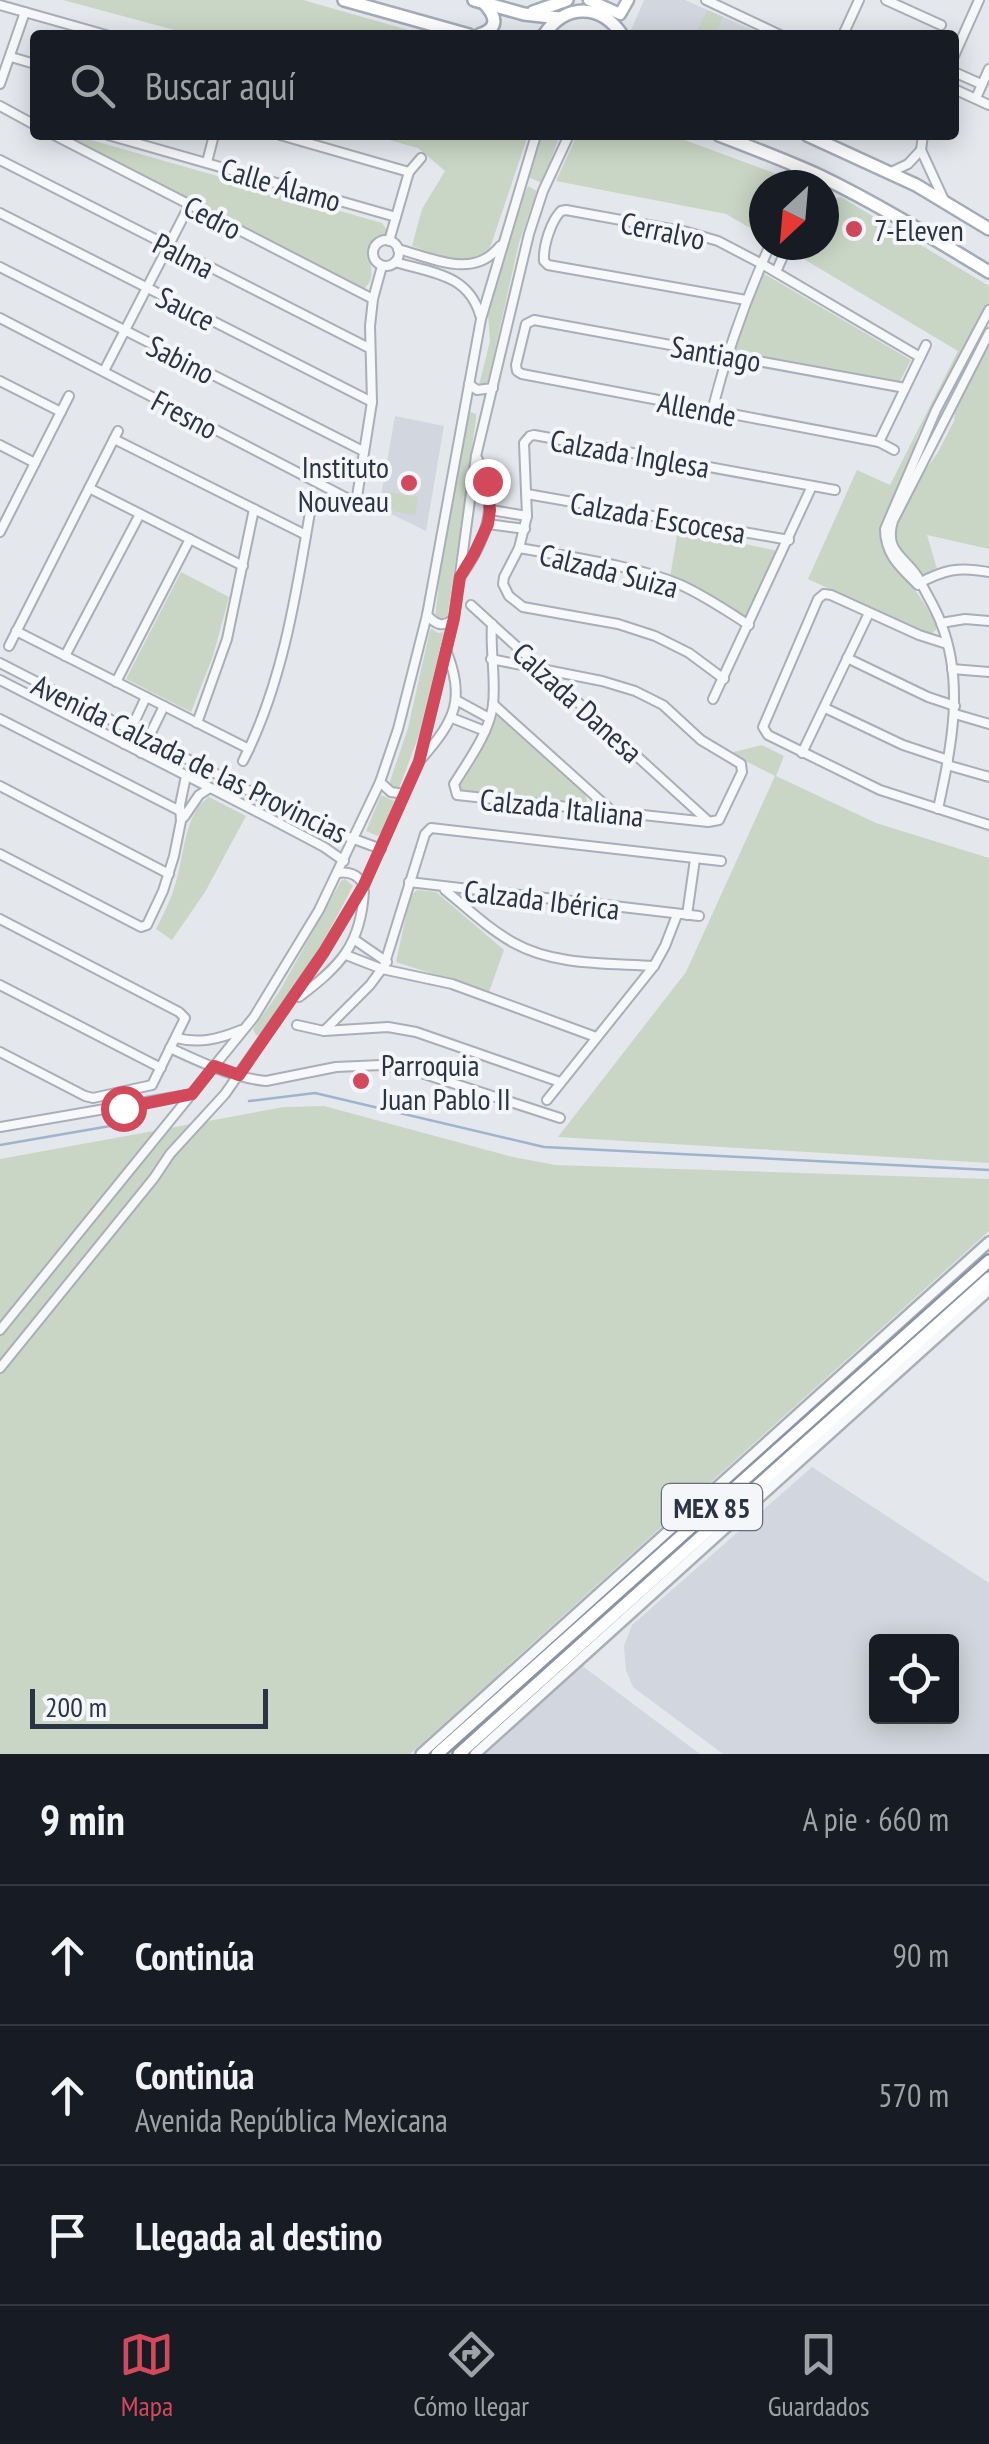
<!DOCTYPE html>
<html lang="es">
<meta charset="utf-8">
<style>
:root{--surface:#171b24;--page:#20242c;--text:#f1f3f6;--muted:#9ea1a6;--line:#363941;--accent:#d1495b}
body{margin:0;font-family:"PT Sans Narrow",sans-serif;background:var(--page);color:var(--text)}
.controls{position:absolute;right:30px;bottom:30px;display:grid;overflow:hidden;border-radius:10px;box-shadow:0 5px 25px #0003}
.controls button{width:90px;height:90px;display:grid;place-items:center;padding:0;border:0;border-bottom:2px solid var(--line);background:var(--surface);color:var(--text);font:50px sans-serif}
.compass{position:absolute;left:749px;top:170px;width:90px;height:90px;border-radius:50%;background:var(--surface);box-shadow:0 5px 25px #0003;rotate:206deg}
.scale{position:absolute;left:30px;bottom:25px;width:238px;box-sizing:border-box;padding-left:10px;border:5px solid #2b3445;border-top:0;font-size:28px;line-height:35px;white-space:nowrap;color:#2b3445;-webkit-text-stroke:8px #f4f6f9;paint-order:stroke}
.stop{position:absolute;width:30px;height:30px;margin:-22px;border:8px solid #d1495b;border-radius:50%;background:#fff}
.stop.end{background:#d1495b;border-color:#fff;box-shadow:0 2px 10px #0008}
.list{margin:0;padding:0;list-style:none}
h2{display:flex;justify-content:space-between;align-items:center;height:130px;margin:0;padding:0 40px;font-size:42px}
h2 small{font-size:32px;font-weight:400;color:var(--muted)}
.list li{display:grid;grid-template-columns:65px 1fr auto;gap:30px;align-items:center;box-sizing:border-box;height:140px;padding:0 40px;border-top:2px solid var(--line)}
.list b{display:block;font-size:38px;white-space:nowrap}
.list p{margin:0;font-size:32px;white-space:nowrap;color:var(--muted)}
.list em{font-size:32px;font-style:normal;color:var(--muted)}
.icon{flex:none;width:55px;height:55px;fill:none;stroke:currentColor;stroke-width:2;stroke-linecap:round;stroke-linejoin:round}
.map{position:relative;flex:none;width:989px;height:1754px;overflow:hidden}
.search{position:absolute;background:var(--surface);box-shadow:0 5px 25px #0003;left:30px;right:30px;top:30px;height:110px;display:flex;align-items:center;gap:25px;box-sizing:border-box;padding:0 35px;border-radius:10px;color:var(--muted);font-size:38px}
.sheet{height:550px;background:var(--surface)}
nav{display:flex;justify-content:space-around;align-items:center;box-sizing:border-box;height:140px;border-top:2px solid var(--line);background:var(--surface);font-size:28px;color:var(--muted)}
nav a{display:grid;justify-items:center;gap:5px}
nav .on{color:var(--accent)}
.map>svg:first-child{display:block}
.built{fill:#d2d6de;fill-rule:evenodd}
.green{fill:#c9d6c5}
.lines{fill:none;stroke-linecap:round;stroke-linejoin:round}
.stream{stroke:#9fb4cc;stroke-width:2.5}
.minor-casing{stroke:#a9aeb7;stroke-width:12}
.tertiary-casing{stroke:#a9aeb7;stroke-width:14}
.secondary-casing{stroke:#a9aeb7;stroke-width:15}
.primary-casing{stroke:#a3abb8;stroke-width:16}
.trunk-casing{stroke:#8b94a3;stroke-width:16}
.minor{stroke:#f7f8fa;stroke-width:8}
.tertiary{stroke:#f7f8fa;stroke-width:9}
.secondary{stroke:#fff;stroke-width:10}
.primary{stroke:#fff;stroke-width:11}
.trunk{stroke:#fff;stroke-width:11}
.route{stroke:#d1495b;stroke-width:12}
.poi-dot{fill:#d1495b;stroke:#f4f6f9;stroke-width:4}
.labels{text-anchor:middle;dominant-baseline:central;stroke-width:8;stroke-linejoin:round;paint-order:stroke}
.shield{fill:#f4f6f9;stroke:#676e7b;stroke-width:2.5}
.shield-label{font-size:28px;font-weight:bold;fill:#2b3445}
.street-label{font-size:30px;fill:#2b3445;stroke:#f4f6f9}
.poi-label{font-size:30px;fill:#2b3445;stroke:#f4f6f9;text-anchor:start}
</style>
<div class="map">
<svg width="989" height="1754" viewBox="0 0 989 1754">
<rect width="100%" height="100%" fill="#e4e7ec"/>
<g class="built">
<path d="M644 0H685L764 35H634L631 30Z"/>
<path d="M395 416 444 426 426 531 379 508Z"/>
<path d="M812 1467 989 1583V1754H723L633 1687 626 1670 624 1646 632 1625ZM876 1642H952V1716H876Z"/>
<path d="M577 1662 700 1754H476Z"/>
</g>
<g class="green">
<path d="M63 0H303L426 35H193Z"/>
<path d="M707 10 723 17 715 35H695Z"/>
<path d="M73 135 382 223 389 233C385 236 379 238 375 243 362 260 381 273 364 289L358 287 72 142Z"/>
<path d="M371 135H528L490 248C465 269 439 255 412 246L422 209 445 171 418 148Z"/>
<path d="M541 135H560L542 183 528 177Z"/>
<path d="M577 135H671L782 176 786 185H764V236L726 214 556 181Z"/>
<path d="M528 186 537 191 519 243 487 385 481 387 479 385 490 341 488 314 513 221Z"/>
<path d="M841 197 989 286V308L940 403 930 412 917 437 911 465 882 527C879 556 892 563 909 583 920 595 928 610 937 624L936 630 929 635 808 579 857 470 890 485 958 351 797 255 801 245H824V200Z"/>
<path d="M763 273 911 360 899 383 732 351 746 308Z"/>
<path d="M989 339V549L927 535 937 569 924 577C906 564 890 547 896 524L921 475 937 454 954 421 956 404Z"/>
<path d="M468 411 476 414V419L447 620 445 624 435 618 445 526Z"/>
<path d="M388 492 418 497 415 515 386 510Z"/>
<path d="M678 530 778 551 746 618 695 587 670 577Z"/>
<path d="M181 572 229 597 213 656 191 712 126 679Z"/>
<path d="M432 629 438 633 444 632 419 735 398 791 388 787 408 728 430 630Z"/>
<path d="M502 716 586 796 587 802 584 805 462 794 459 785C476 763 488 743 495 717Z"/>
<path d="M762 745 784 756 776 776 876 823 989 858V1163L558 1137 686 972 775 776 730 753Z"/>
<path d="M381 795 394 801 383 829 378 836 366 831Z"/>
<path d="M209 797 246 816 205 892 172 940 156 929C163 915 171 900 175 885 184 859 184 812 209 797Z"/>
<path d="M345 879 353 886 310 967 264 1033 260 1036 256 1035 253 1029 279 992 341 881Z"/>
<path d="M417 890 436 892 504 950 489 992 396 962 410 897Z"/>
<path d="M324 1106 513 1157 555 1165 989 1179V1231L410 1754H0V1159L284 1107Z"/>
</g>
<g class="lines">
<g class="stream">
<path d="M249 1101 315 1093 544 1147 989 1170"/>
<path d="M0 1145 116 1125"/>
</g>
<defs>
<g id="minor">
<path d="M706 0 780 35"/>
<path d="M886 0 941 25"/>
<path d="M0 5 106 35"/>
<path d="M843 35 859 0"/>
<path d="M954 56 979 0"/>
<path d="M11 57 35 64"/>
<path d="M954 72 981 84"/>
<path d="M0 84 25 12"/>
<path d="M954 89 989 105"/>
<path d="M976 98 989 69"/>
<path d="M0 106 35 125"/>
<path d="M54 135 373 299"/>
<path d="M108 135 396 217"/>
<path d="M280 135 409 172"/>
<path d="M923 135 921 150 944 200"/>
<path d="M0 160 369 348"/>
<path d="M207 162 214 135"/>
<path d="M792 164 798 175 797 185"/>
<path d="M891 172 908 164 921 150"/>
<path d="M0 213 372 402"/>
<circle cx="386" cy="253" r="13"/>
<path d="M389 241 409 172 421 158"/>
<path d="M398 249C433 258 473 280 500 246"/>
<path d="M395 262C432 273 468 274 480 315"/>
<path d="M0 267 363 451"/>
<path d="M776 272 788 245"/>
<path d="M746 300 548 265 544 261C543 246 551 221 561 211L566 210 687 232 718 241 762 264 920 357"/>
<path d="M0 318 370 510"/>
<path d="M104 371 190 204"/>
<path d="M0 381 61 412"/>
<path d="M469 384 477 390 493 388"/>
<path d="M712 411C727 351 745 301 770 245"/>
<path d="M114 439 306 535"/>
<path d="M879 442 926 345"/>
<path d="M0 445 35 463"/>
<path d="M894 450 879 442 522 374 517 371 516 365 526 324 534 320 905 388"/>
<path d="M89 488 243 566"/>
<path d="M527 494 789 540"/>
<path d="M356 503 372 402 370 326 373 299 382 266"/>
<path d="M491 510 527 516"/>
<path d="M488 524 525 529"/>
<path d="M0 532 69 396"/>
<path d="M519 548C568 557 635 565 681 585 705 596 727 611 749 625"/>
<path d="M463 573C489 535 500 498 476 456"/>
<path d="M917 584C944 570 958 566 989 572"/>
<path d="M918 585C901 568 885 555 885 529L936 410 989 310"/>
<path d="M471 605 708 821"/>
<path d="M427 615C435 624 443 628 452 620"/>
<path d="M941 623 965 619 989 621"/>
<path d="M16 631 249 749"/>
<path d="M947 644 919 635 831 595 824 594 818 599 763 727 768 735 880 790 989 825"/>
<path d="M9 646 118 431"/>
<path d="M65 656 140 514"/>
<path d="M847 658 928 697 955 706"/>
<path d="M491 659 602 681 635 691 663 705 701 740 741 764 742 772 719 820 708 822 457 795 454 784C469 760 489 733 493 705 496 679 490 650 492 624"/>
<path d="M0 663 316 825 381 849"/>
<path d="M952 669 989 672"/>
<path d="M724 679 689 653 655 636 618 624 523 607 509 596 503 584 504 577 519 548 527 516 524 443 530 436 534 435 835 490"/>
<path d="M0 680 271 819 324 847 344 861"/>
<path d="M116 682 190 539"/>
<path d="M713 699 812 486"/>
<path d="M458 701 489 718"/>
<path d="M493 704 614 813"/>
<path d="M825 708 903 745 948 760"/>
<path d="M955 714 989 724"/>
<path d="M452 718 485 731"/>
<path d="M0 719 186 814"/>
<path d="M197 723 227 639 254 509"/>
<path d="M124 744 146 697"/>
<path d="M141 753 164 706"/>
<path d="M802 753 869 613"/>
<path d="M422 758C455 720 466 699 446 650"/>
<path d="M243 761C282 685 296 596 310 512"/>
<path d="M947 765 989 777"/>
<path d="M380 782 391 792 404 794"/>
<path d="M0 786 169 874"/>
<path d="M938 809C951 748 965 684 941 623 936 609 927 595 920 581 909 558 883 554 893 521L989 333"/>
<path d="M184 817 199 795 210 788"/>
<path d="M0 854 141 927 147 925 163 891 174 856 181 821 180 805 186 776"/>
<path d="M338 873C350 871 358 875 364 885"/>
<path d="M409 882 699 916"/>
<path d="M445 890C468 909 489 929 514 943 555 966 609 963 654 966"/>
<path d="M687 915 695 859"/>
<path d="M0 919 179 1012 185 1018 152 1085 93 1098 85 1096 0 1052"/>
<path d="M355 940 387 962"/>
<path d="M346 955 382 969 452 984 596 1037"/>
<path d="M0 985 161 1068"/>
<path d="M299 997C340 966 361 945 364 891"/>
<path d="M297 1025 324 1031 388 1027 416 1032 560 1082"/>
<path d="M324 1031 370 985 384 966 425 834 431 828 721 861"/>
<path d="M176 1038C200 1044 219 1039 241 1030"/>
<path d="M170 1048C200 1062 234 1078 266 1081L336 1067 381 1065 412 1070 560 1118"/>
<path d="M547 1100 654 966 665 946 677 915"/>
<path d="M0 1127 192 1094"/>
<path d="M0 1330 254 1017 319 910 380 782 398 729 427 615 481 319 536 135"/>
<path d="M0 1368 154 1178 170 1154 225 1094 324 952 364 885 419 761 454 618 476 456 529 234 543 191 569 135"/>
</g>
<g id="tertiary">
<path d="M421 1754 989 1242"/>
<path d="M475 1754 989 1290"/>
</g>
<path id="secondary" d="M589 0 620 14 628 0"/>
<g id="primary">
<path d="M344 0 469 35"/>
<path d="M474 0 524 14 559 18"/>
<path d="M533 12 567 0"/>
<path d="M479 35C500 28 496 16 484 3"/>
<path d="M544 35C565 3 601 3 622 35"/>
<path d="M719 135C753 148 787 161 820 176 878 204 933 238 989 272"/>
<path d="M807 135 916 185 989 229"/>
</g>
<g id="trunk">
<path d="M437 1754 989 1261"/>
<path d="M459 1754 989 1278"/>
</g>
</defs>
<use href="#minor" class="minor-casing"/>
<use href="#tertiary" class="tertiary-casing"/>
<use href="#secondary" class="secondary-casing"/>
<use href="#primary" class="primary-casing"/>
<use href="#trunk" class="trunk-casing"/>
<use href="#minor" class="minor"/>
<use href="#tertiary" class="tertiary"/>
<use href="#secondary" class="secondary"/>
<use href="#primary" class="primary"/>
<use href="#trunk" class="trunk"/>
</g>
<g class="lines">
<path class="route" d="M123 1108 192 1094 214 1066 239 1075 324 952 364 885 419 762 454 618 460 577 474 554 488 524 490 510 487 481"/>
</g>
<g class="poi-dot">
<circle cx="854" cy="229" r="10"/>
<circle cx="409" cy="483" r="10"/>
<circle cx="361" cy="1081" r="10"/>
</g>
<g class="labels">
<rect class="shield" x="662" y="1484" width="100" height="46" rx="8"/>
<g class="shield-label">
<text x="712" y="1507">MEX 85</text>
</g>
<g class="street-label">
<text transform="translate(281 184) rotate(16)">Calle Álamo</text>
<text transform="translate(213 217) rotate(27)">Cedro</text>
<text transform="translate(663 230) rotate(12)">Cerralvo</text>
<text transform="translate(184 255) rotate(27)">Palma</text>
<text transform="translate(186 308) rotate(27)">Sauce</text>
<text transform="translate(716 353) rotate(10)">Santiago</text>
<text transform="translate(181 359) rotate(27)">Sabino</text>
<text transform="translate(697 408) rotate(11)">Allende</text>
<text transform="translate(185 414) rotate(28)">Fresno</text>
<text transform="translate(630 453) rotate(10)">Calzada Inglesa</text>
<text transform="translate(658 517) rotate(10)">Calzada Escocesa</text>
<text transform="translate(609 570) rotate(14)">Calzada Suiza</text>
<text transform="translate(578 702) rotate(42)">Calzada Danesa</text>
<text transform="translate(190 758) rotate(26)">Avenida Calzada de las Provincias</text>
<text transform="translate(562 807) rotate(6)">Calzada Italiana</text>
<text transform="translate(542 899) rotate(7)">Calzada Ibérica</text>
</g>
<g class="poi-label">
<text x="874" y="229">7-Eleven</text>
<text x="389" y="466" text-anchor="end">Instituto<tspan x="389" dy="34">Nouveau</tspan></text>
<text x="381" y="1064">Parroquia<tspan x="381" dy="34">Juan Pablo II</tspan></text>
</g>
</g>
</svg>
<div class="controls">
<button><svg class="icon" aria-label="locate" viewBox="0 0 24 24"><circle cx="12" cy="12" r="6"/><path d="M12 2v4M12 18v4M2 12h4M18 12h4"/></svg></button>
</div>
<svg class="compass" viewBox="-18 -18 36 36"><path d="M0-13l5 13h-10z" fill="#e53935"/><path d="M0 13l5-13h-10z" fill="#9ea1a6"/></svg>
<div class="scale">200 m</div>
<div class="stop" style="left:123px;top:1108px"></div>
<div class="stop end" style="left:487px;top:481px"></div>
<div class="search"><svg class="icon" aria-label="search" viewBox="0 0 24 24"><circle cx="10" cy="10" r="6"/><path d="M15 15l6 6"/></svg>Buscar aquí</div>
</div>
<section class="sheet">
<h2>9 min<small>A pie · 660 m</small></h2>
<ul class="list">
<li><svg class="icon" aria-label="ahead" viewBox="0 0 24 24"><path d="M12 20V5M6 11l6-6 6 6"/></svg><div><b>Continúa</b></div><em>90 m</em></li>
<li><svg class="icon" aria-label="ahead" viewBox="0 0 24 24"><path d="M12 20V5M6 11l6-6 6 6"/></svg><div><b>Continúa</b><p>Avenida República Mexicana</p></div><em>570 m</em></li>
<li><svg class="icon" aria-label="arrive" viewBox="0 0 24 24"><path d="M6 21V4h12l-3 4 3 4H6"/></svg><div><b>Llegada al destino</b></div></li>
</ul>
</section>
<nav>
<a class="on"><svg class="icon" aria-label="map" viewBox="0 0 24 24"><path d="M3 6l6-2 6 2 6-2v14l-6 2-6-2-6 2zM9 4v14M15 6v14"/></svg>Mapa</a>
<a><svg class="icon" aria-label="directions" viewBox="0 0 24 24"><path d="M12 3l9 9-9 9-9-9zM9 14v-3h6M13 9l2 2-2 2"/></svg>Cómo llegar</a>
<a><svg class="icon" aria-label="saved" viewBox="0 0 24 24"><path d="M7 4h10v16l-5-4-5 4z"/></svg>Guardados</a>
</nav>
